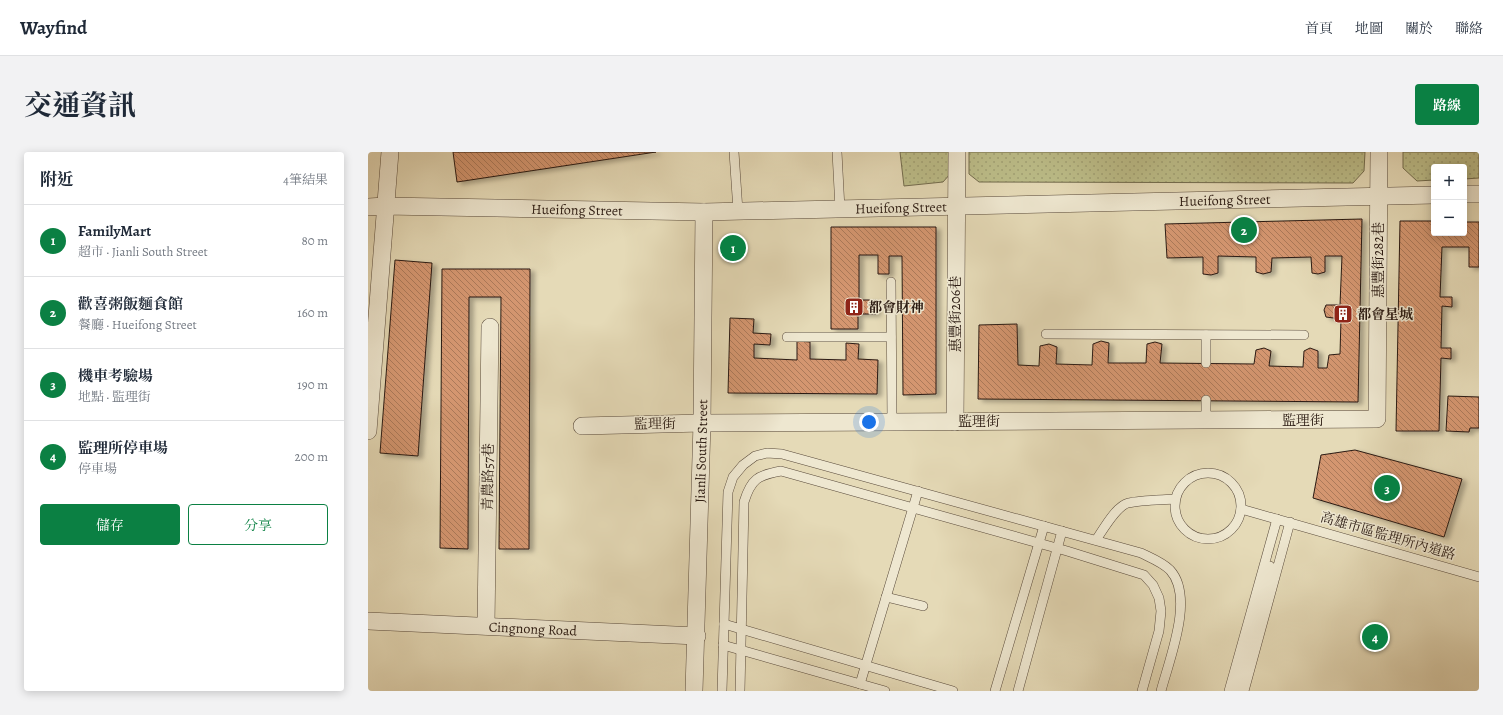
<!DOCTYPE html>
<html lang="zh-TW">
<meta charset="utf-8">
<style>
:root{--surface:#fff;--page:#f2f2f3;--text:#1f2937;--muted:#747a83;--line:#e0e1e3;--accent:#0b8043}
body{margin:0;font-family:Alegreya,"Noto Serif TC",serif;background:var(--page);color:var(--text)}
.controls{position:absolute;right:12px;top:12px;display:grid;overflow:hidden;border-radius:4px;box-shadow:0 2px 10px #0003}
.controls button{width:36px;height:36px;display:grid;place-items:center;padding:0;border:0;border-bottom:1px solid var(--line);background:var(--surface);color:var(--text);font:20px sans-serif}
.you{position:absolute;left:501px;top:270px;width:14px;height:14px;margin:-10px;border:3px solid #fff;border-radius:50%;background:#1a73e8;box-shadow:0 0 0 6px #1a73e833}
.badge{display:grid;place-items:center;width:26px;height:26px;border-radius:50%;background:var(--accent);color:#fff;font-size:13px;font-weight:700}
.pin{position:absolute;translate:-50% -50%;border:2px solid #fff;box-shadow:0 1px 4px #0006}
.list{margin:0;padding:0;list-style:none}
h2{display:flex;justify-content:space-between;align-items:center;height:52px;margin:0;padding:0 16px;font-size:17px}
h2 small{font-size:13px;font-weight:400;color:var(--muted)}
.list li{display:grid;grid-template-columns:26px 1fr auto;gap:12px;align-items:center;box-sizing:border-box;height:72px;padding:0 16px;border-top:1px solid var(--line)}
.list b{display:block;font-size:15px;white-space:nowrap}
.list p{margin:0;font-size:13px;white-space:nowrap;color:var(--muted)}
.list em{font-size:13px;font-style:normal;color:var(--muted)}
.actions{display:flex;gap:8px;padding:12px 16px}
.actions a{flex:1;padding:9px 0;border:1px solid var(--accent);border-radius:4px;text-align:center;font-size:14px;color:var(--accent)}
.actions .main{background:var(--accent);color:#fff}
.map{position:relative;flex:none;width:1111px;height:539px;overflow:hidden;border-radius:4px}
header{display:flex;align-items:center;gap:24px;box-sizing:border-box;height:56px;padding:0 20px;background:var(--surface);border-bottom:1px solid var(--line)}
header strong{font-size:19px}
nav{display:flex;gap:22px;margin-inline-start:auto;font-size:14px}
.intro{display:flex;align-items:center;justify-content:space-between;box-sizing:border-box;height:96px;padding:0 24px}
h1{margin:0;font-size:28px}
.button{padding:10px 18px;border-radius:4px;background:var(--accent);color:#fff;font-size:14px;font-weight:700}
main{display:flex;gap:24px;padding:0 24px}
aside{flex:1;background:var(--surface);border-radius:4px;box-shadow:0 2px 10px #0003}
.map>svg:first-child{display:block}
.grass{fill:url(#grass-dots);stroke:#736c4e}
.building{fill:url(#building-back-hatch);stroke:#2a1a12;filter:url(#shadow)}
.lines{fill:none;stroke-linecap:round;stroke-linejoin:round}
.service-casing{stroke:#594a3b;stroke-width:10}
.minor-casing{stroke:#594a3b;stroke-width:18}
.service{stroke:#eee7d0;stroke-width:9}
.minor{stroke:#eee7d0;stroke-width:17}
.labels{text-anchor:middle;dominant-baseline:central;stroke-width:3;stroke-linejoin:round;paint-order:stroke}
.street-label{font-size:14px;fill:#2a1a12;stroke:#eee7d0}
.poi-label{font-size:14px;font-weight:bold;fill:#2a1a12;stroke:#eee7d0;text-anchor:start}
</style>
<header>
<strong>Wayfind</strong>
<nav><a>首頁</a><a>地圖</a><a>關於</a><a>聯絡</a></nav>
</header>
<div class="intro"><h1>交通資訊</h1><a class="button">路線</a></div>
<main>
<aside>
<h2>附近<small>4筆結果</small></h2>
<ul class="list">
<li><span class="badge">1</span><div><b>FamilyMart</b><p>超市 · Jianli South Street</p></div><em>80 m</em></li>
<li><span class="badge">2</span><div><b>歡喜粥飯麵食館</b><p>餐廳 · Hueifong Street</p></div><em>160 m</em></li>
<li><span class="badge">3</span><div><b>機車考驗場</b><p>地點 · 監理街</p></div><em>190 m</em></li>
<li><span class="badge">4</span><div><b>監理所停車場</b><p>停車場</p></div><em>200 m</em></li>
</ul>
<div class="actions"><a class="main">儲存</a><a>分享</a></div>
</aside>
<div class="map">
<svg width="1111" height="539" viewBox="0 0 1111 539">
<defs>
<pattern id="grass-dots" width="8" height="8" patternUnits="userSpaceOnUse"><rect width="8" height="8" fill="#bcbd89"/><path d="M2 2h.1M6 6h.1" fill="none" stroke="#a2a275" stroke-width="1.8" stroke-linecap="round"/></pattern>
<pattern id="building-back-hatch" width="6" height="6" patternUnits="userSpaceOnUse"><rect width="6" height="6" fill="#d4966f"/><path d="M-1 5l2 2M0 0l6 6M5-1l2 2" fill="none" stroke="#ac7a5a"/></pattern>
<filter id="shadow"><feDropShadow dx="4.5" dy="2.5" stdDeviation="2" flood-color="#0004"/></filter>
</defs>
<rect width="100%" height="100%" fill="#e5dab7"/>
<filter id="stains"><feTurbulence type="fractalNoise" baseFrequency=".005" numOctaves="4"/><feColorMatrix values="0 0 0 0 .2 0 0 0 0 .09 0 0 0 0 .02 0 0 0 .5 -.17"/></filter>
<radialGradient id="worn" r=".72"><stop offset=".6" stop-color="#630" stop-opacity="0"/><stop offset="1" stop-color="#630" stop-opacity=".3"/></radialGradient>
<g class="grass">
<path d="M532 0H584L583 21 575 30 536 34Z"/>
<path d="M601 0H997L996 19 985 31 611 30 601 22Z"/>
<path d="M1035 0H1111V26L1096 27V15H1066V28L1049 29 1035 16Z"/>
</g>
<g class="building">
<path d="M85 0H288L89 30Z"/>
<path d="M994 67 990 250 610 247 611 173 649 172 650 213 671 214 672 194 681 192 689 195 688 212 724 213 725 192 733 189 741 191 740 211H778L779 192 787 190 794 192 792 211 886 212 888 198 896 196 903 199 901 214 935 215 936 199 942 196 950 199V216H959L961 203 972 202 973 167 958 165 956 158 958 153H972L974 104H957V120L950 122 944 121 943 105 904 106 903 120 895 122 888 120V105L850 104V121L843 123 835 122V105L799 106 797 72Z"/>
<path d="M1032 69H1066V81H1096V70H1111V115H1101V95H1074L1072 145H1084V155L1074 154 1073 196H1083V207L1073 206 1071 279H1028Z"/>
<path d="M463 75H568V242L535 243 534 104H521V122H510V103H491V148H508V162H490V177H463Z"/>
<path d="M27 108 64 111 50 304 12 301Z"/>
<path d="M74 117H162L161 397H131L133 145H101L100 397 72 396Z"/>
<path d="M362 166 386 167 385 181 403 182 402 193 386 192V206L429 208V189L442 190V207L478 208V191L491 192 490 207 510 208 509 242 360 241Z"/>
<path d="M1080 244 1111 245V276H1102L1101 280 1078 279Z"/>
<path d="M987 298 1094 327 1076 385 945 346 953 303Z"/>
</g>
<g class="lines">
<defs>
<g id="service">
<path d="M366 0 370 59"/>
<path d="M469 0 472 57"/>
<path d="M523 130 524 270"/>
<path d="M678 182 936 183"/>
<path d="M419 185H523"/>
<path d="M838 211V183"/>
<path d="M838 268V248"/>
<circle cx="840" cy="354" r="33"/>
<path d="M873 357 1111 425"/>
<path d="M728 388C735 378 748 354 760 351 773 348 793 348 807 347"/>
<path d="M518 445 555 454"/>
<path d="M356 472 585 539"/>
<path d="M355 493 517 539"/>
<path d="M492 532 550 339"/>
<path d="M354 539 360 340 365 325 375 313 387 304 399 301 414 302 773 401C783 406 794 410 802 418 827 445 801 508 793 539"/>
<path d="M372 539 376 350C383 327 390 323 413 319L699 399 776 423 785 433 791 446 793 459 791 479 774 539"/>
<path d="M627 539 676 374"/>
<path d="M650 539 694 379"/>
<path d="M861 539 909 367"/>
<path d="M868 539 902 414"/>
<path d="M876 539 922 370"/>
</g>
<g id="minor">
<path d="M1096 42H1111"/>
<path id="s1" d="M0 55 17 54 336 60 1066 43"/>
<path d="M587 270 589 0"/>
<path d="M214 274 334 271 1009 267 1011 0"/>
<path d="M0 279 22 0"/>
<path id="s2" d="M0 469 329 484"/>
<path d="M118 474 122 175"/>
<path id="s3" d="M326 539 334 271 336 60"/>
</g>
</defs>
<use href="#service" class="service-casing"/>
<use href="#minor" class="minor-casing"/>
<use href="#service" class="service"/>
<use href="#minor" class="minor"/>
</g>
<defs>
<symbol id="building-square" viewBox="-11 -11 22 22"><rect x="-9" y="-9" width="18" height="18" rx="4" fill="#8f2418" stroke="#eee7d0"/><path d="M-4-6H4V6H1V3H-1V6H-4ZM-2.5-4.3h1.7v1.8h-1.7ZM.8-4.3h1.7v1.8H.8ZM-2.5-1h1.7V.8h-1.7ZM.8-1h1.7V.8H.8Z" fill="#fff"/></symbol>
</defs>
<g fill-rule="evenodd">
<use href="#building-square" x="475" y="144" width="22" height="22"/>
<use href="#building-square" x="964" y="151" width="22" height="22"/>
</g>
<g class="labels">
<g class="street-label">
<text stroke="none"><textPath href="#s1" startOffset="857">Hueifong Street</textPath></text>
<text stroke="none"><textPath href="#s1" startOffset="533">Hueifong Street</textPath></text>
<text stroke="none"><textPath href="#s1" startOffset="209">Hueifong Street</textPath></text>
<text transform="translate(1010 108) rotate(-90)">惠豐街282巷</text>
<text transform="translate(587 162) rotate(-90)">惠豐街206巷</text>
<text x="935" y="268">監理街</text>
<text x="611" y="269">監理街</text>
<text transform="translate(287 272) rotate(-1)">監理街</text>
<text stroke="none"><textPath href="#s3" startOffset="240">Jianli South Street</textPath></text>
<text transform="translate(120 325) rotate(-89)">青農路57巷</text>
<text transform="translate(1020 384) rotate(16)">高雄市區監理所內道路</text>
<text stroke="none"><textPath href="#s2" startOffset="165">Cingnong Road</textPath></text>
</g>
<g class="poi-label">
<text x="500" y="155">都會財神</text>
<text x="989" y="162">都會星城</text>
</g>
</g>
<rect width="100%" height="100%" filter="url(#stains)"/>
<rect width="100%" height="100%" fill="url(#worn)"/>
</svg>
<div class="controls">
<button>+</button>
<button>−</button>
</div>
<div class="you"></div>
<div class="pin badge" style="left:365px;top:96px">1</div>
<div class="pin badge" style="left:876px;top:78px">2</div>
<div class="pin badge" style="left:1019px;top:336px">3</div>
<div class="pin badge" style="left:1007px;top:485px">4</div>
</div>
</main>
